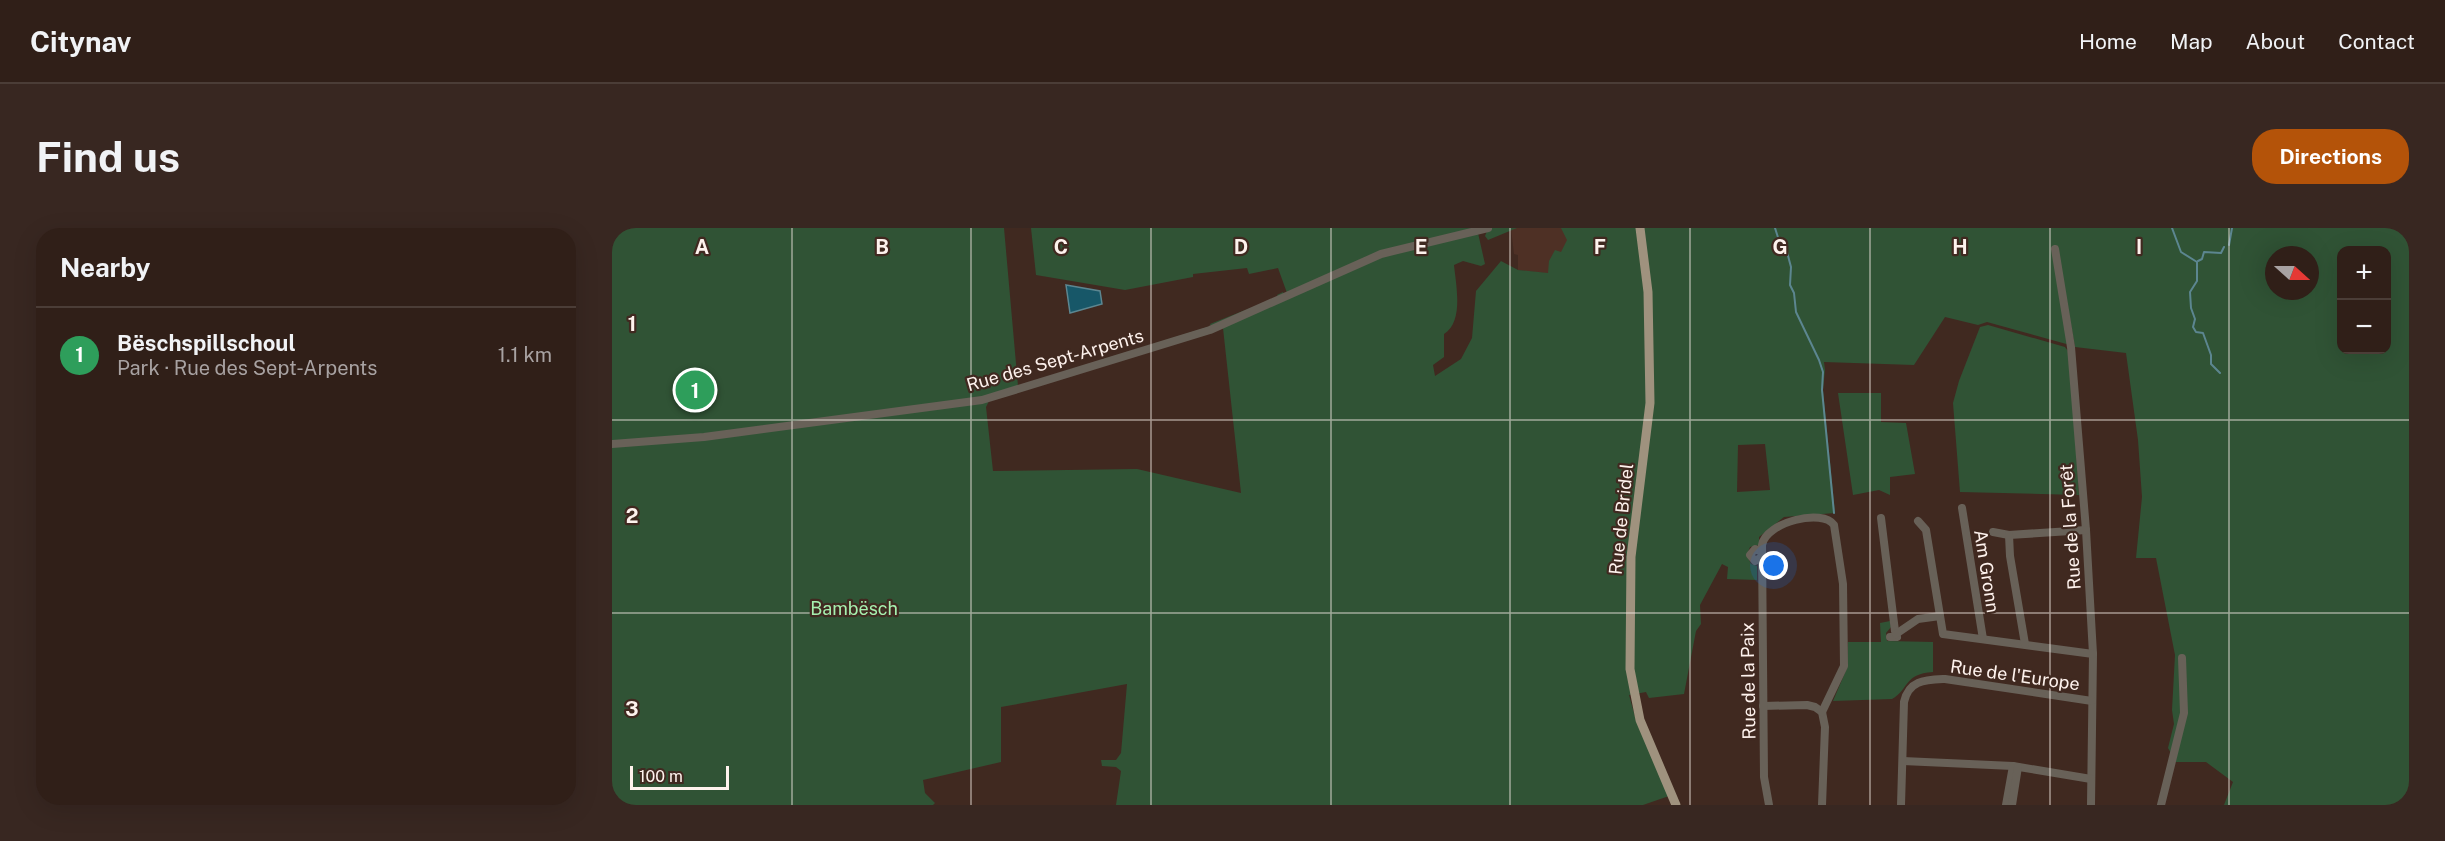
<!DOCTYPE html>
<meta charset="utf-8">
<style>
:root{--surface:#301f18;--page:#382721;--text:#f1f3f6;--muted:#a8a2a2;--line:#4b3d37;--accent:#b45309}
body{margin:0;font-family:"Public Sans",sans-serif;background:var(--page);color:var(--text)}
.controls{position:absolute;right:18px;top:18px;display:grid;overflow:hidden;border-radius:12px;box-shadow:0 6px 24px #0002}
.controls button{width:54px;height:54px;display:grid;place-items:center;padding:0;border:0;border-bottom:2px solid var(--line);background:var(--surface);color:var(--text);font:30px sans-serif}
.compass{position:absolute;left:1653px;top:18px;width:54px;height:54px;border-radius:50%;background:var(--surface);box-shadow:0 6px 24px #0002;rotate:111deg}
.scale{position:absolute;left:18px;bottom:15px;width:99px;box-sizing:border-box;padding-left:6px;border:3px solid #fef2ed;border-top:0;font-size:16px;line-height:21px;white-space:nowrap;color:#fef2ed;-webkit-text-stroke:4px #402920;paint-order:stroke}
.you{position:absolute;left:1162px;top:338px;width:21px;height:21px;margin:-15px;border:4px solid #fff;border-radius:50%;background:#1a73e8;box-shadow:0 0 0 9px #1a73e833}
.badge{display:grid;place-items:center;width:39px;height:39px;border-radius:50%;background:var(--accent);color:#fff;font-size:20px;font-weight:700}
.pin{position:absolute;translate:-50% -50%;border:3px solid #fff;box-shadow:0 2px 6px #0006}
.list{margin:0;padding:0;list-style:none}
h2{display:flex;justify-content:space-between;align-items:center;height:78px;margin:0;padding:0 24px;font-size:26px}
h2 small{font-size:20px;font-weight:400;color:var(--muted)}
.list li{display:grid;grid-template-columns:39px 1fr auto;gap:18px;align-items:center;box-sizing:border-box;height:96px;padding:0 24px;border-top:2px solid var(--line)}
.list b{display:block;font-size:22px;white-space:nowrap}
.list p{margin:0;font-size:20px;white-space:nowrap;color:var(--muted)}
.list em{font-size:20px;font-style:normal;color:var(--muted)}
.map{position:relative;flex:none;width:1797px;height:577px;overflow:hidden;border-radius:24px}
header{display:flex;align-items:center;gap:36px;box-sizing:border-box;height:84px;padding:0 30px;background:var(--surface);border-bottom:2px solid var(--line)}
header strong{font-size:28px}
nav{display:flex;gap:33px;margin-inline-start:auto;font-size:21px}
.intro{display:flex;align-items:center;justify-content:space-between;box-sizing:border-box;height:144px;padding:0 36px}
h1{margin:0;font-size:42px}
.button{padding:15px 27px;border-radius:24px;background:var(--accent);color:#fff;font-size:21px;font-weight:700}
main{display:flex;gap:36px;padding:0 36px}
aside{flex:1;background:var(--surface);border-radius:24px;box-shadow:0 6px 24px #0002}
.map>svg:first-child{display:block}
.built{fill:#4e3025}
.green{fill:#305335;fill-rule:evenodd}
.water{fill:#175768;stroke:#5c8690;stroke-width:1.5}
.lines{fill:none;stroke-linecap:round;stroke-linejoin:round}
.stream{stroke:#5c8690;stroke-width:2}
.minor{stroke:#686158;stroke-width:8}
.major{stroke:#9f927e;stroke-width:9}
.grid{fill:none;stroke:#fef2ed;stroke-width:1.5;stroke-opacity:0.55}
.labels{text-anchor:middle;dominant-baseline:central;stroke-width:4.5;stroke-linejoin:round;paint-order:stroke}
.street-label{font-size:18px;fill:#fef2ed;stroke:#402920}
.park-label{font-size:18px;fill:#a6f0af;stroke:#402920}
.grid-label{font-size:20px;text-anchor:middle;font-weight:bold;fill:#fef2ed;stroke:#402920;stroke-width:4.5;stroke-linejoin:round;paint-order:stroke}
</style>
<header>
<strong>Citynav</strong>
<nav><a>Home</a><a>Map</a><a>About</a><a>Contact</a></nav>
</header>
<div class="intro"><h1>Find us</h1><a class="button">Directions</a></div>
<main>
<aside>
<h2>Nearby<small></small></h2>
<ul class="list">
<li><span class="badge" style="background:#2e9e5b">1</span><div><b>Bëschspillschoul</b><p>Park · Rue des Sept-Arpents</p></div><em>1.1 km</em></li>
</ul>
</aside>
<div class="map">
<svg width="1797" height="577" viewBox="0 0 1797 577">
<rect width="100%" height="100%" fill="#402920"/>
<path class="built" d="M899 0H973L936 45H932L906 42V27L902 26Z"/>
<g class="green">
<path d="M0 0H392L406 158 599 98 598 96 666 69 665 67 671 64 672 66 675 65 666 40 637 46 635 40 581 46V49L513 62 424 47 419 0H905L876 12 873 8 875 3 866 5 873 36 869 38 851 33 842 37C844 57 852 94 832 106V129L821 137 823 148 849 131 860 110 864 63 889 33 906 42 936 45 937 33 943 22 949 24 955 12 949 0H1797V577H1612L1621 554 1594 534H1564L1556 520 1562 496 1560 482 1563 427 1544 330H1524L1530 269 1526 212 1514 125 1463 119 1446 25 1458 117 1375 94 1366 97 1333 89 1302 137 1212 134 1213 142 1211 162 1223 285 1172 289 1147 309V317L1138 319 1135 327 1139 336 1145 338V352L1115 351 1116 339 1110 336 1088 377 1089 396 1084 403 1072 466 1037 470 1034 464 1017 467 1024 492 1057 568 1031 577H504L509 543 504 539 490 538 489 532H504L509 525 515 456 389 479V534L311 552 313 565 323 575 321 577H0ZM1730 22H1774V122H1730ZM1662 27H1698V63H1662ZM611 100 629 265 525 241 381 243 374 179 377 173ZM1153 216 1158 262 1125 264 1126 217Z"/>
<path d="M1376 97 1453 119 1458 126 1467 267 1348 264 1341 175 1347 153 1368 99Z"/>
<path d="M1226 165H1269V194L1294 195 1303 246 1278 249V267L1267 262 1241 267Z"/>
<path d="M1278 393 1279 399 1274 405 1275 413 1321 414V444C1291 446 1297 462 1280 471L1221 473 1235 440 1236 414H1269L1268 395Z"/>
</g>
<path class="water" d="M454 57 488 63 490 76 458 85Z"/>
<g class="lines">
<g class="stream">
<path d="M1163 0 1170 22 1175 24 1179 39 1178 57 1182 65 1184 84 1207 132 1211 144 1210 162 1222 285"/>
<path d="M1560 0 1569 24 1585 34V53L1578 64 1579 80 1583 91 1581 99 1584 104 1591 105 1599 127V136L1608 145"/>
<path d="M1617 17 1620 0"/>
<path d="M1586 33 1590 31 1592 24 1609 25 1612 19"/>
</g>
<g class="minor">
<path d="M1443 21 1459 119 1474 302 1481 426 1479 577"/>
<path d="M0 216 92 209 370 172 598 102 769 26 876 0"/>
<path d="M1350 280 1371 411"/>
<path d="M1269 290 1283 403 1285 409H1278"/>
<path d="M1306 293 1314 302 1331 406 1481 426"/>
<path d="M1381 304 1397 307 1474 302"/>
<path d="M1397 307 1398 328 1413 416"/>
<path d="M1150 324 1143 321 1138 327 1143 333 1150 329"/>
<path d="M1284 406 1306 391 1328 388"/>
<path d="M1151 478 1195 477 1203 479 1210 484 1213 499 1210 577"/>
<path d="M1291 533 1401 538 1479 551"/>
<path d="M1157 577 1152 549 1150 317C1154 294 1211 280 1222 297L1231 356 1232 438 1210 484"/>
<path d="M1289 577 1292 474C1297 452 1313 452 1333 451L1480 473"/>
<path d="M1394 577 1401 538"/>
<path d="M1400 577 1406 539"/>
<path d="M1549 577 1572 485 1570 430"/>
</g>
<path class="major" d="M1028 0 1036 64 1038 175 1019 329 1018 441 1028 492 1064 577"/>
</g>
<path class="grid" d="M180 0V577M359 0V577M539 0V577M719 0V577M898 0V577M1078 0V577M1258 0V577M1438 0V577M1617 0V577M0 192H1797M0 385H1797"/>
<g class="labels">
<g class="street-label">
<text transform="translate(443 132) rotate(-16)">Rue des Sept-Arpents</text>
<text transform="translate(1009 291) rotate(-84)">Rue de Bridel</text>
<text transform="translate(1458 299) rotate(-94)">Rue de la Forêt</text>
<text transform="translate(1375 343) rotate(81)">Am Gronn</text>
<text transform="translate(1403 447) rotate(8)">Rue de l'Europe</text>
<text transform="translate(1136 453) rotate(-91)">Rue de la Paix</text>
</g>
<g class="park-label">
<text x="242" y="380">Bambësch</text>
</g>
</g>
<g class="grid-label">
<text x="90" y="26">A</text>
<text x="270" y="26">B</text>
<text x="449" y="26">C</text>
<text x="629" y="26">D</text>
<text x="809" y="26">E</text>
<text x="988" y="26">F</text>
<text x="1168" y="26">G</text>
<text x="1348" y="26">H</text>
<text x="1527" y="26">I</text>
<text x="20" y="103">1</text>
<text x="20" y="295">2</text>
<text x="20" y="488">3</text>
</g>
</svg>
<div class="controls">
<button>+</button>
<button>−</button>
</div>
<svg class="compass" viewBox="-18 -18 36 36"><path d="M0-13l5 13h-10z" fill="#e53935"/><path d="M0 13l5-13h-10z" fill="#a8a2a2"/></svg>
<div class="scale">100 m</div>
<div class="you"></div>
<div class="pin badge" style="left:83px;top:162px;background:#2e9e5b">1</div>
</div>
</main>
